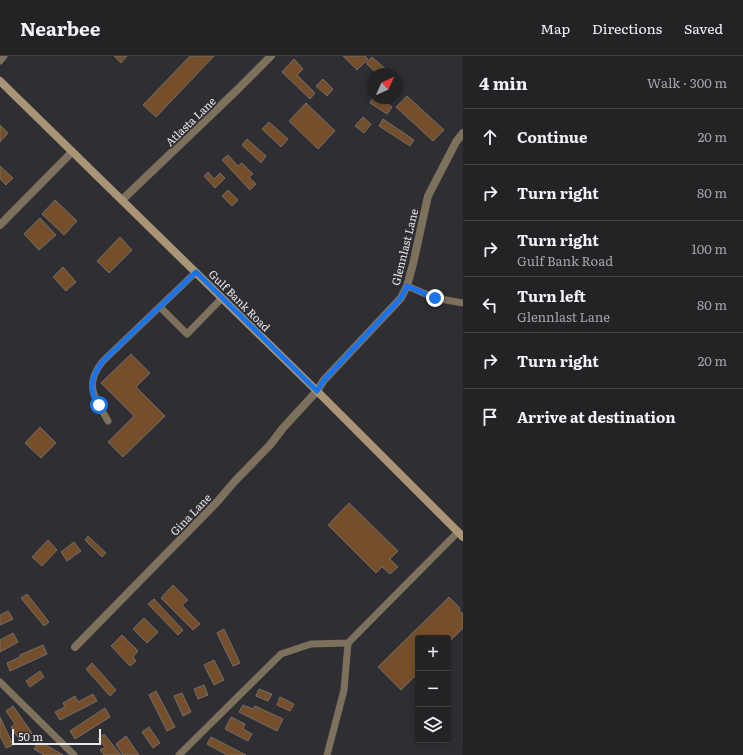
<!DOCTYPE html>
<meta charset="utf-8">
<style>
:root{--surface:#232326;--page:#2f2f32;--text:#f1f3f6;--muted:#a3a4a7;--line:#404043}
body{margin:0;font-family:Literata,serif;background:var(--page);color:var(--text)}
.controls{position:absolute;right:12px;bottom:12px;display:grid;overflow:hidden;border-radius:4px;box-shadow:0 2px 6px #0003}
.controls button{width:36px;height:36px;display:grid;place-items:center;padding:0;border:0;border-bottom:1px solid var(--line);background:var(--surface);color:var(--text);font:20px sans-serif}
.compass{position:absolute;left:367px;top:12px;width:36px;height:36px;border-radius:50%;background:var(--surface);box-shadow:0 2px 6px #0003;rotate:45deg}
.scale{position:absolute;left:12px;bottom:10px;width:89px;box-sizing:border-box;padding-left:4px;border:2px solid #e9e8eb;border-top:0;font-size:11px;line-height:14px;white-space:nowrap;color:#e9e8eb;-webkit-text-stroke:3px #2f2f33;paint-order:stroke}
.stop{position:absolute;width:12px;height:12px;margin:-9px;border:3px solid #1a73e8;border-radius:50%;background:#fff}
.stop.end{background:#1a73e8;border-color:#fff;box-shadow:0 1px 4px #0008}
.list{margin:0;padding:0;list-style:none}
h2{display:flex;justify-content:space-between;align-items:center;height:52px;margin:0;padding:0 16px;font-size:17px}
h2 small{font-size:13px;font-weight:400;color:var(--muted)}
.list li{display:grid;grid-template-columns:26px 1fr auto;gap:12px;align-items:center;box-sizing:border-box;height:56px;padding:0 16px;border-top:1px solid var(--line)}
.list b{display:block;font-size:15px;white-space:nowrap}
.list p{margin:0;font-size:13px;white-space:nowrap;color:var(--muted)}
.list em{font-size:13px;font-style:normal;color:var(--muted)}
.icon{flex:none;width:22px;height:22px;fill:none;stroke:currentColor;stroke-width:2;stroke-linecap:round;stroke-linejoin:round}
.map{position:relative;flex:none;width:463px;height:699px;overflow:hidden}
header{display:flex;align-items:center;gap:24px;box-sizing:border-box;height:56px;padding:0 20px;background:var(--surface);border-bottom:1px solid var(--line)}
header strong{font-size:19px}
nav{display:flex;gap:22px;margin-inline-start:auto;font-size:14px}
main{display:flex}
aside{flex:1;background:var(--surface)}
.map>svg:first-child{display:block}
.building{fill:#754f2b;stroke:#726e6a}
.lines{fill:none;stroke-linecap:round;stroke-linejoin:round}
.service{stroke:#7d705d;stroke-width:7}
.minor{stroke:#7d705d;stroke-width:8}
.secondary{stroke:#a99475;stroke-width:8}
.route{stroke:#1a73e8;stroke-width:5}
.labels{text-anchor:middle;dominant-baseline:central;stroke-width:4;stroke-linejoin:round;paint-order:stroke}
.street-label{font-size:11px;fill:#e9e8eb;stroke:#2f2f33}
</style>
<header>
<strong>Nearbee</strong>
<nav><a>Map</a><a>Directions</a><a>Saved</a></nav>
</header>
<main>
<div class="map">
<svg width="463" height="699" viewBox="0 0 463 699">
<rect width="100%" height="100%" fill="#2f2f33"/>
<g class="building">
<path d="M114 0H127L121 7Z"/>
<path d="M190 0H214L156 61 143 49Z"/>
<path d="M343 0H365L368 3 357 14Z"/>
<path d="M372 1 387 14 383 18H377L366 7Z"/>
<path d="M294 3 303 13 297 19 315 37 310 43 282 16Z"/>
<path d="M323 23 333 33 327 40 316 30Z"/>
<path d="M407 40 444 74 433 85 396 51Z"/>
<path d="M373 42H379L392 51 387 58 370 47Z"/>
<path d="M306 47 335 75 318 93 289 65Z"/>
<path d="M363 61 371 68 364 77 355 70Z"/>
<path d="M383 63 414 84 410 90 379 70Z"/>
<path d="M269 66 288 83 281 91 262 73Z"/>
<path d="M0 69 8 77 0 86Z"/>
<path d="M247 83 266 100 261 107 242 89Z"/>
<path d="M228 99 238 110 242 107 253 118 249 121 256 128 250 134 222 104Z"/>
<path d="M0 110 13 122 6 129 0 123Z"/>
<path d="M208 116 214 123 220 117 225 122 215 132 204 120Z"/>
<path d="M228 134 238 144 232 150 222 140Z"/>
<path d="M55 144 77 165 64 179 42 158Z"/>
<path d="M40 162 56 179 39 194 24 178Z"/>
<path d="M120 181 132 194 109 217 97 205Z"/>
<path d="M63 211 76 226 66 235 53 221Z"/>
<path d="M131 298 150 317 136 331 165 360 123 401 108 386 134 360 101 327Z"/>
<path d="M40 371 56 387 41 402 25 387Z"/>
<path d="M349 447 398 495 390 503 398 511 390 518 382 511 376 517 328 469Z"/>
<path d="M88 480 106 497 102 501 85 484Z"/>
<path d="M48 484 57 494 42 510 32 501Z"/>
<path d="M74 486 81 495 67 505 61 496Z"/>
<path d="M173 529 188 544 182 549 200 568 193 574 161 542Z"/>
<path d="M27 538 49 566 44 570 21 542Z"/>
<path d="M449 541 460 552 459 554 463 558V572L448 587V582H418V617L401 634 378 611Z"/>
<path d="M154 543 183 574 178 579 148 548Z"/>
<path d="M8 555 13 563 0 569V559Z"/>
<path d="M144 562 158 576 147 587 133 573Z"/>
<path d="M224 573 240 607 233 610 217 577Z"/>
<path d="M13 577 18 586 0 596V584Z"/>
<path d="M122 579 138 595 133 601 136 605 130 610 111 590Z"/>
<path d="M43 589 47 598 10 615 7 607 20 601V599Z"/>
<path d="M214 604 224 624 214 629 204 609Z"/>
<path d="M92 607 116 634 110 640 86 613Z"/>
<path d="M40 615 44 621 30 631 26 625Z"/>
<path d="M204 629 208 639 198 643 194 633Z"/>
<path d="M259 633 272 638 268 645 256 640Z"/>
<path d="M156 635 175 671 167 675 149 639Z"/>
<path d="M182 637 191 656 183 660 174 640Z"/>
<path d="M93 638 97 645 60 664 55 656 65 651 63 647 75 640 78 646Z"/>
<path d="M280 641 294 648 290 655 277 649Z"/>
<path d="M243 649 253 653 255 650 283 663 277 675 239 656Z"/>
<path d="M13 650 32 677 20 685 11 671 15 668 6 655Z"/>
<path d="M105 652 110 661 75 683 70 675Z"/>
<path d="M0 661 13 689 6 692 0 680Z"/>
<path d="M231 661 245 668 243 673 252 678 248 685 225 673Z"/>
<path d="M149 671 160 687 153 692 142 676Z"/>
<path d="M104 678 121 699H104L100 694 105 691 98 683Z"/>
<path d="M126 680 139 699H123L116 688Z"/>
<path d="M211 681 246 699H227L207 688Z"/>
<path d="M39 685 63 699H44L34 693Z"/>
</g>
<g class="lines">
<g class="service">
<path d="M0 5 4 0"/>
<path d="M407 230 435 242 463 247"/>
<path d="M160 251 187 278 222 242"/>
<path d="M108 365C95 342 83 329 103 305L196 216"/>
<path d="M0 626 74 699"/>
<path d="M179 699 281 598 311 588 348 587 458 476"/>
<path d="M327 699 331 684 344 634 348 587"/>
</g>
<g class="minor">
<path d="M122 144 237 34 271 0"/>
<path d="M0 169 72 96"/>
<path d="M75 591 217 446 235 425 270 389 283 372 317 335 324 324 401 242 407 230 413 208 428 140 456 86 463 77"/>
</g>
<path class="secondary" d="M0 25 317 335 463 481"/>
</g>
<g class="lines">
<path class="route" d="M99 349C97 346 95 342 93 338 89 326 96 314 103 305L196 216 317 335 324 324 401 242 407 230 435 242"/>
</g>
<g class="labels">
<g class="street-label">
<text transform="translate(190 65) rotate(-44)">Atlasta Lane</text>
<text transform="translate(404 191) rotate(-76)">Glennlast Lane</text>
<text transform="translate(240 244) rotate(45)">Gulf Bank Road</text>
<text transform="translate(190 458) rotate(-46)">Gina Lane</text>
</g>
</g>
</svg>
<div class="controls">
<button>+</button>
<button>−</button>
<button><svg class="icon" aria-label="layers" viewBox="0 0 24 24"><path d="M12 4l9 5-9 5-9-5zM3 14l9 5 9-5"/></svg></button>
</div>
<svg class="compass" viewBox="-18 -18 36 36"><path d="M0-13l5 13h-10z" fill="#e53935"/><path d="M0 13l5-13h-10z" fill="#a3a4a7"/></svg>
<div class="scale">50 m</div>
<div class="stop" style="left:99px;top:349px"></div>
<div class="stop end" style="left:435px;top:242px"></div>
</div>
<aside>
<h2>4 min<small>Walk · 300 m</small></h2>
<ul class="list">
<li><svg class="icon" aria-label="ahead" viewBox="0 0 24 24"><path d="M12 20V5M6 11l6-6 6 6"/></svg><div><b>Continue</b></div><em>20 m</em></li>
<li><svg class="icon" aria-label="right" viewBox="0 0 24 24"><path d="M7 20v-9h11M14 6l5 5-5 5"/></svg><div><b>Turn right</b></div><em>80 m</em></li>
<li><svg class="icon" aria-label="right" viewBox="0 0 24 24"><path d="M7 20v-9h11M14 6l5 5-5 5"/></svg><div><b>Turn right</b><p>Gulf Bank Road</p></div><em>100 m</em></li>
<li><svg class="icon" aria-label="left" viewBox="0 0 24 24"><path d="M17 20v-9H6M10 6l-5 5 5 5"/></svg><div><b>Turn left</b><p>Glennlast Lane</p></div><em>80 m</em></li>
<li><svg class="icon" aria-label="right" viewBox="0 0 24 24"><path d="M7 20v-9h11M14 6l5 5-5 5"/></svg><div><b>Turn right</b></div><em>20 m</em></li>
<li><svg class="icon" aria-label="arrive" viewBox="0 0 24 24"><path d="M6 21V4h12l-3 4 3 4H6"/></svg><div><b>Arrive at destination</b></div></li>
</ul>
</aside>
</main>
